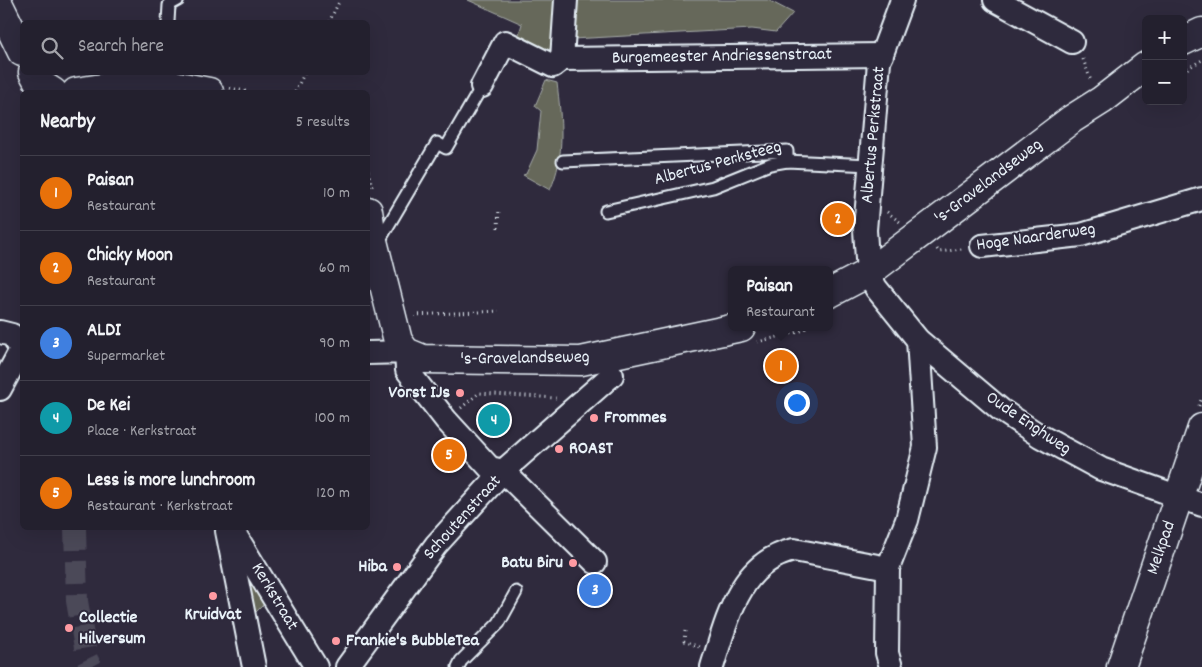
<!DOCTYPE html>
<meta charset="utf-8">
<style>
:root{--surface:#23202e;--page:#2f2d3a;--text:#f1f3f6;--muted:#a3a3aa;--line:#403e4a;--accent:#ff9aa2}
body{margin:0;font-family:Dekko,sans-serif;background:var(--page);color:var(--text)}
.controls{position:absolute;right:15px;top:15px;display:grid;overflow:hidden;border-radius:8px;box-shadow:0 5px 20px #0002}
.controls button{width:45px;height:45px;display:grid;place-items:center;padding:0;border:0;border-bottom:1px solid var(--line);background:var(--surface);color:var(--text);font:25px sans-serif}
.you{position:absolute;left:796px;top:402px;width:18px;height:18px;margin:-12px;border:4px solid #fff;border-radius:50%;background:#1a73e8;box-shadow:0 0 0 8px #1a73e833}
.badge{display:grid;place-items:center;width:32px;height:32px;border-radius:50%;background:var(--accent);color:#fff;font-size:16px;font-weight:700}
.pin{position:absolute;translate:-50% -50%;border:2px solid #fff;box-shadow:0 1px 5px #0006}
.popup{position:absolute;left:728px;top:266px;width:105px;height:65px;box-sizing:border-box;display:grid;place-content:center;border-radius:8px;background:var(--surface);filter:drop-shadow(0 1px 4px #0005);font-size:16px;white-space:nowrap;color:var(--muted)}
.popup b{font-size:19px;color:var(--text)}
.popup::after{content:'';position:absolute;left:50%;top:100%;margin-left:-10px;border:10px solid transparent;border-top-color:var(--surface)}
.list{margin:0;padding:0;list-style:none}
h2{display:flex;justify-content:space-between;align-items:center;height:65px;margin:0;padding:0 20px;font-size:21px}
h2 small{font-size:16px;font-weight:400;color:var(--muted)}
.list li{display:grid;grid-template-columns:32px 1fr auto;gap:15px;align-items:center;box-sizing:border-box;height:75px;padding:0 20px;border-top:1px solid var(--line)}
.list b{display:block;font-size:19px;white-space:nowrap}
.list p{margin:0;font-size:16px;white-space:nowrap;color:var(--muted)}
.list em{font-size:16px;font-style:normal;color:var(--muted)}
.icon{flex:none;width:28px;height:28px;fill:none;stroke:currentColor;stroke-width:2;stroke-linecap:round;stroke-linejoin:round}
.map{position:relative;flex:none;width:1202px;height:667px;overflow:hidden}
.search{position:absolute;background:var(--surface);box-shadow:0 5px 20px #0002;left:20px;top:20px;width:350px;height:55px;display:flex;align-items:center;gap:12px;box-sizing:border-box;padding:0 18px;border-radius:8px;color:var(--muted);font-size:19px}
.panel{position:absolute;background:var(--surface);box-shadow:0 5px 20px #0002;left:20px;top:90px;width:350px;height:440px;border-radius:8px}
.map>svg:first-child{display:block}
.green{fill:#66685a;stroke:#a7aca9}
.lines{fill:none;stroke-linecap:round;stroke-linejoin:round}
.street-tunnel{stroke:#4b4859;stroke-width:22;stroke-dasharray:22 11;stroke-linecap:butt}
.lane-casing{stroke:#e8f1f8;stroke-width:15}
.street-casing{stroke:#e8f1f8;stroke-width:26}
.secondary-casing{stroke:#e8f1f8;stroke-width:31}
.path{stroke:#e8f1f8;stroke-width:3;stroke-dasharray:1 4;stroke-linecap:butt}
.lane{stroke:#2f2a3d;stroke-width:11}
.street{stroke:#2f2a3d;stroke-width:22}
.secondary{stroke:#2f2a3d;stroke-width:28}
.poi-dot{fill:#ff9aa2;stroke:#2f2a3d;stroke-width:2}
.labels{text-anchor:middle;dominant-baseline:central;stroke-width:4;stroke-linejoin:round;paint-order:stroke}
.street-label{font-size:18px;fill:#e8f1f8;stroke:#2f2a3d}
.poi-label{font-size:18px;font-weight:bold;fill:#e8f1f8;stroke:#2f2a3d;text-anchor:start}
</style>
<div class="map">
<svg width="1202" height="667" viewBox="0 0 1202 667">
<rect width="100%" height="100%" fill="#2f2a3d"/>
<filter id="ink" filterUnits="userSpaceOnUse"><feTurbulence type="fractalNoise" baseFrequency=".02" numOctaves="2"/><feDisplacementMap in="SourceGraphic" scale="10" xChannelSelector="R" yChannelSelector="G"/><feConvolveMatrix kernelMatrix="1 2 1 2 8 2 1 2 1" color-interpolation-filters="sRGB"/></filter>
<g filter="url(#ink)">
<g class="green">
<path d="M468 0H561L557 36 548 52 518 37 522 24Z"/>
<path d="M576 0H768L793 13 776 32 752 29 572 39Z"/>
<path d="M546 80 557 83C561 118 566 156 550 190L523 175 526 174 537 150 541 111 535 106Z"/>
<path d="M246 559 268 600 255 613H249Z"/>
</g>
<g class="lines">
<path class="street-tunnel" d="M75 528 77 601 87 659 91 667"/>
<defs>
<g id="lane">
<path d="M168 22 169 5 178 0"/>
<path d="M563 161 787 151V161"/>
<path d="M606 211 713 187 770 164 787 161 870 165"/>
<path d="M374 237 382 236 437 143 446 148 482 86"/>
<path d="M458 667 461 661 499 623 516 592"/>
</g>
<g id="street">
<path d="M566 0 562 59 882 55"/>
<path d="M902 0 879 62 865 230 868 273 876 288 918 340 1001 410 1040 436 1101 469 1202 505"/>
<path d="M995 0 1072 42"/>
<path d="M482 86 505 42 553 66 562 59"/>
<path d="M982 246 1081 235 1202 199"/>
<path d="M0 332 12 335 22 350"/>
<path d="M368 353 406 352 407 370 446 420 490 468 503 471 612 375"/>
<path d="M0 389 22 348"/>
<path d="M231 528 316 667"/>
<path d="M227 531 254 667"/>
<path d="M347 667 436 545 503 471 595 562"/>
<path d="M712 667C727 620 739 562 794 550L888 568"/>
<path d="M891 667 887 653 888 568 907 520 925 447 918 340"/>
</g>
<g id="secondary">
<path d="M0 7 22 52"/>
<path d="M1183 41 1202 32"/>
<path d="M33 72 39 83 53 92"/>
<path d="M76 92 141 82 163 83 209 92"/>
<path d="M368 211 372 237 398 341 406 352 423 359 581 361 741 327"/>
<path d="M830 293 868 273 1072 119 1102 100 1146 66"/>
<path d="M1121 667 1202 428"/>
</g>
</defs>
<use href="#lane" class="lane-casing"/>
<use href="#street" class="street-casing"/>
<use href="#secondary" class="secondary-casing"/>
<g class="path">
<path d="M329 22 340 0"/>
<path d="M1083 59 1091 81"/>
<path d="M1183 71 1202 60"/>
<path d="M230 88 249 92"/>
<path d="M295 92 305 72"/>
<path d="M368 171 373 190"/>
<path d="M887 212 900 222"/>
<path d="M498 228 499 208"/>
<path d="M937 249 939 252 962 249"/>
<path d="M414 315 499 311"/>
<path d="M757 342 799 332 808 327"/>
<path d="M1199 406 1202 397"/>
<path d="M461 408 479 393 556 398"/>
<path d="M685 631 684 641 699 647"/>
</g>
<use href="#lane" class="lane"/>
<use href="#street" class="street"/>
<use href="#secondary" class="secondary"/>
</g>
</g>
<g class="poi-dot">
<circle cx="460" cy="393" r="5"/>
<circle cx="594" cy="418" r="5"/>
<circle cx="559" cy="449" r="5"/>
<circle cx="573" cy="563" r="5"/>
<circle cx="397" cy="567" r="5"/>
<circle cx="213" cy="596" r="5"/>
<circle cx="69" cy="628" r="5"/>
<circle cx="336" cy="641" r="5"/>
</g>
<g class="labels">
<g class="street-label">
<text transform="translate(722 57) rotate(-1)">Burgemeester Andriessenstraat</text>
<text transform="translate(874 135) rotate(-85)">Albertus Perkstraat</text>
<text transform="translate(718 164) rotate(-15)">Albertus Perksteeg</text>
<text transform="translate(989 182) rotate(-37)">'s-Gravelandseweg</text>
<text transform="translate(1036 238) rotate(-8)">Hoge Naarderweg</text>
<text transform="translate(525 359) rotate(-1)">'s-Gravelandseweg</text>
<text transform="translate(1028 424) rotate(34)">Oude Enghweg</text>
<text transform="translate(463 518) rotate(-48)">Schoutenstraat</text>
<text transform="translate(1162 548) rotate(-71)">Melkpad</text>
<text transform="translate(274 597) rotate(59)">Kerkstraat</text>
</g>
<g class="poi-label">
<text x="450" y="393" text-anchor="end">Vorst IJs</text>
<text x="604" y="418">Frommes</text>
<text x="569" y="449">ROAST</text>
<text x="563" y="563" text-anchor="end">Batu Biru</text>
<text x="387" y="567" text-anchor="end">Hiba</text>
<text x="213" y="615" text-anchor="middle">Kruidvat</text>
<text x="79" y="618">Collectie<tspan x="79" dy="21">Hilversum</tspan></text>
<text x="346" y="641">Frankie's BubbleTea</text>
</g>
</g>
</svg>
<div class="controls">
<button>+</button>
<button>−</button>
</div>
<div class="you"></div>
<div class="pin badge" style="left:781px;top:366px;background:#e8710a">1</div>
<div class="popup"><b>Paisan</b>Restaurant</div>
<div class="pin badge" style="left:838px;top:219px;background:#e8710a">2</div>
<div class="pin badge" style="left:595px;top:590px;background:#3f7fe0">3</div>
<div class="pin badge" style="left:494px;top:420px;background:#0f9aa8">4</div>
<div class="pin badge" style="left:449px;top:455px;background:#e8710a">5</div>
<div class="search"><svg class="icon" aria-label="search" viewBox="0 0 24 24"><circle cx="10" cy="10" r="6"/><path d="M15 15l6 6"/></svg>Search here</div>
<section class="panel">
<h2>Nearby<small>5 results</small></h2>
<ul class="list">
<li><span class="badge" style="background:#e8710a">1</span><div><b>Paisan</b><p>Restaurant</p></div><em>10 m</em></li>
<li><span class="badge" style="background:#e8710a">2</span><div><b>Chicky Moon</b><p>Restaurant</p></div><em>60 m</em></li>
<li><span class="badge" style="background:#3f7fe0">3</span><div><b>ALDI</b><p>Supermarket</p></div><em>90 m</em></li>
<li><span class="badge" style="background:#0f9aa8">4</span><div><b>De Kei</b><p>Place · Kerkstraat</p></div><em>100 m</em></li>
<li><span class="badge" style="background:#e8710a">5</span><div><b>Less is more lunchroom</b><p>Restaurant · Kerkstraat</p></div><em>120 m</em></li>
</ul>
</section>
</div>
